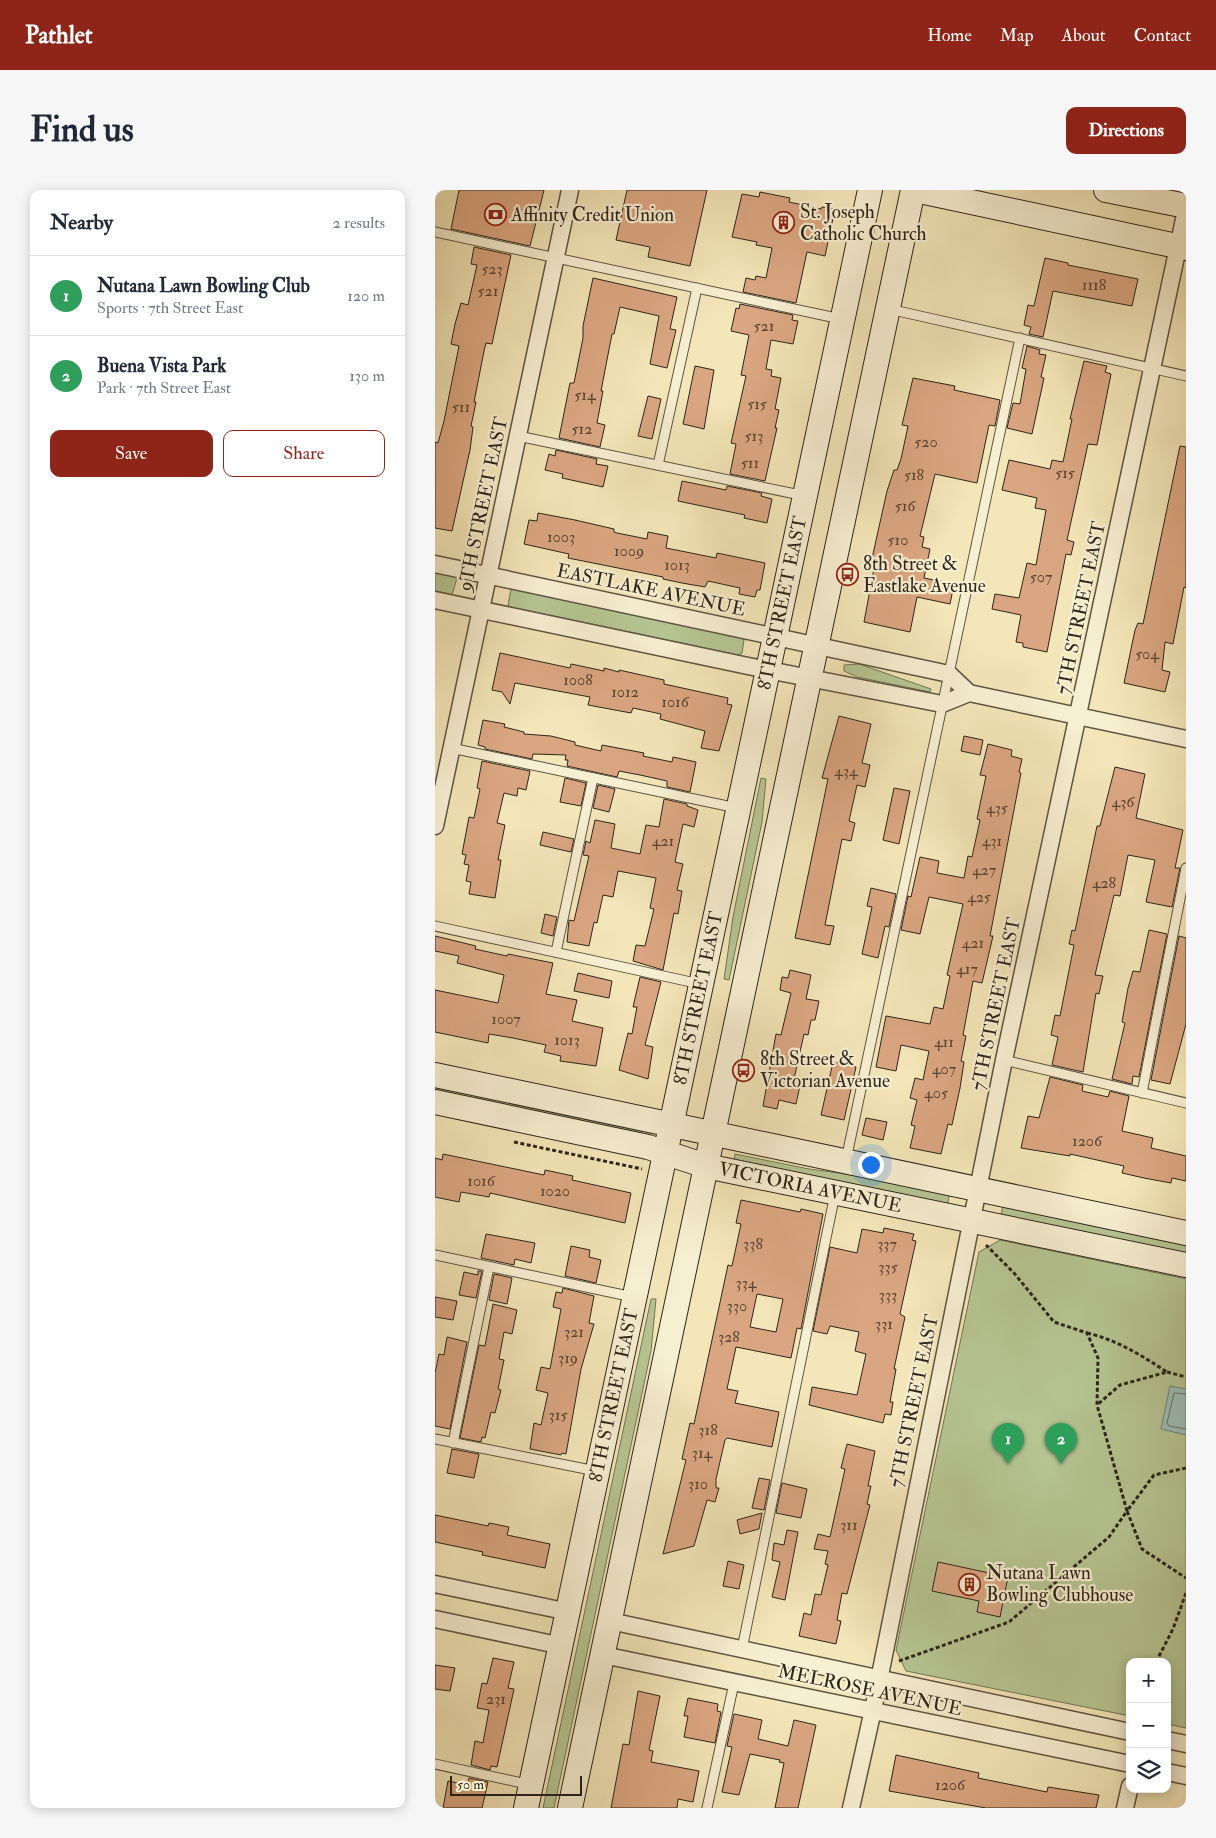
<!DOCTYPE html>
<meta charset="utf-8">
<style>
:root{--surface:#fff;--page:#f6f6f7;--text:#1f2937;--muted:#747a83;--line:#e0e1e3;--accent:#8f2418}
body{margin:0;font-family:"IM FELL Double Pica",serif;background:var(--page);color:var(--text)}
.controls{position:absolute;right:15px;bottom:15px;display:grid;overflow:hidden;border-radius:10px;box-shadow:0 2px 12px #0003}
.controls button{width:45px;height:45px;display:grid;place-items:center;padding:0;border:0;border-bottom:1px solid var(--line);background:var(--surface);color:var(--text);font:25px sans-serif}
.scale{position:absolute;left:15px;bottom:12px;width:132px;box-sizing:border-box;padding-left:5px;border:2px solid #2d251c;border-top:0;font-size:14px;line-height:18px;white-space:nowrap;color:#2d251c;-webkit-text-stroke:4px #f7efd1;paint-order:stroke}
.you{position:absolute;left:435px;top:974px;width:18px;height:18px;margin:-12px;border:4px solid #fff;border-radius:50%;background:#1a73e8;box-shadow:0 0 0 8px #1a73e833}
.badge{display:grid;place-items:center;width:32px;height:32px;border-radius:50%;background:var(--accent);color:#fff;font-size:16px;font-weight:700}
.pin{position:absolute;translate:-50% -41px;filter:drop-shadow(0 1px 2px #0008)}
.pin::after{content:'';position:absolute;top:26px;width:18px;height:15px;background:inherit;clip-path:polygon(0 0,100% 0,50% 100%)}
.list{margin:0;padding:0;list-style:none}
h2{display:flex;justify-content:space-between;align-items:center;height:65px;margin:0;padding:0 20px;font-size:21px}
h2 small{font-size:16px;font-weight:400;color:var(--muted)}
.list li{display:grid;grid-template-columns:32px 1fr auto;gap:15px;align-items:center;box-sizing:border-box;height:80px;padding:0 20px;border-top:1px solid var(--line)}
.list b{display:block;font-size:19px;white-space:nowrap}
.list p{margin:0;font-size:16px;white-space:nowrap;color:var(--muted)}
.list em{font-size:16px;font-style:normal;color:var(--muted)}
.actions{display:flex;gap:10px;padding:15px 20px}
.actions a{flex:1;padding:11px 0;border:1px solid var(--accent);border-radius:10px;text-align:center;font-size:18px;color:var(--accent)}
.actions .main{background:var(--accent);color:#fff}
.icon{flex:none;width:28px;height:28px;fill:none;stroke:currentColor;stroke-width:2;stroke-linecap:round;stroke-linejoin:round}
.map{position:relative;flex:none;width:751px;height:1618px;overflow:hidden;border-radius:10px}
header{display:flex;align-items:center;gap:30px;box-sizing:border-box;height:70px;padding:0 25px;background:var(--accent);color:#fff}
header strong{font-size:24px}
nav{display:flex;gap:28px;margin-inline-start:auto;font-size:18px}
.intro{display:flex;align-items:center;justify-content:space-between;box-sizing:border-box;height:120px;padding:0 30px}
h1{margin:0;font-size:35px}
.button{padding:12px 22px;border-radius:10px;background:var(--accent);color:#fff;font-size:18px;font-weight:700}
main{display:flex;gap:30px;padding:0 30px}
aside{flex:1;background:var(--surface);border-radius:10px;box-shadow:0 2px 12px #0003}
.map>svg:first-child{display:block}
.green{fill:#b6c693;stroke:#727658}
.water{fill:#9dbeb6;stroke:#708178}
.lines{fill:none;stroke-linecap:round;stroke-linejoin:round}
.shore{stroke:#657269;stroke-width:1}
.building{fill:#daa681;stroke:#2d251c;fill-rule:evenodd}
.lane-casing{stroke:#5e5543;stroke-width:11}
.street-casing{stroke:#5e5543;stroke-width:19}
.secondary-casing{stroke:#2d251c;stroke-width:26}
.path{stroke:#2d251c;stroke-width:3;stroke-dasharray:4 2.5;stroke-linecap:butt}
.lane{stroke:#f7efd1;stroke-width:9}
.street{stroke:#f7efd1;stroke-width:16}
.secondary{stroke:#f7efd1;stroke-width:24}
.labels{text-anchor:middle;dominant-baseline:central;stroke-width:4.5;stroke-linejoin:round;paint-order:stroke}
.number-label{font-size:16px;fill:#584535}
.poi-label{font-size:19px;fill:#2d251c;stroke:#f7efd1;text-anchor:start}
.street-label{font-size:19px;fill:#2d251c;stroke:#f7efd1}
</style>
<header>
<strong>Pathlet</strong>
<nav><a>Home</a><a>Map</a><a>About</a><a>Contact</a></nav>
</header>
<div class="intro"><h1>Find us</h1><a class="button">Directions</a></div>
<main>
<aside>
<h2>Nearby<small>2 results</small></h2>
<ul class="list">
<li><span class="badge" style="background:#2e9e5b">1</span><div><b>Nutana Lawn Bowling Club</b><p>Sports · 7th Street East</p></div><em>120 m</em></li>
<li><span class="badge" style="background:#2e9e5b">2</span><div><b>Buena Vista Park</b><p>Park · 7th Street East</p></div><em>130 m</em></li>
</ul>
<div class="actions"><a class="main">Save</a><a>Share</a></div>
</aside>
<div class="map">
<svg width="751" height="1618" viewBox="0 0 751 1618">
<rect width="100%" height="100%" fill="#f3e6b8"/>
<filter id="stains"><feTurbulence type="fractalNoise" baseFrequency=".004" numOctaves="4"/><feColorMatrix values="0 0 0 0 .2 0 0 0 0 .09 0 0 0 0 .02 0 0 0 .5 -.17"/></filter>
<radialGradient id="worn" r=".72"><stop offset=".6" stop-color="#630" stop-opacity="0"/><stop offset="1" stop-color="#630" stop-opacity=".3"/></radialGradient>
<g class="green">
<path d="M0 381 19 385 22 388 17 405 0 401Z"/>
<path d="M80 398 306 446 309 450 307 463 303 465 76 417 73 415 76 399Z"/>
<path d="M424 474 496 499 495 502 422 487 409 481V475Z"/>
<path d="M326 588 331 589 327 632 294 790 289 789 298 727Z"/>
<path d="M0 891 208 936 206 945 0 902Z"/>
<path d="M300 964 374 979 478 993 515 1003 512 1016 299 972Z"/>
<path d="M568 1014 751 1050V1068L566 1026Z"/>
<path d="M565 1050 751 1089V1538L732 1534V1472H695V1526L471 1481 461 1460 544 1062Z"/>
<path d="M216 1109H221L216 1161 119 1618H108Z"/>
</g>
<path class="water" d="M735 1196 751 1199V1245L726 1239Z"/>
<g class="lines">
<path class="shore" d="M751 1204 739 1203 732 1233 734 1236 751 1239"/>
</g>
<g class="building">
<path d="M24 0H109L95 56 16 39Z"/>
<path d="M192 0H272L255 76 213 67 215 57 181 50Z"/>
<path d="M325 2 355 8 354 12 386 19 387 17 400 19 390 66 372 62 361 113 308 102 311 88 320 90 321 86 331 88 337 58 321 55 322 52 297 47 307 4 324 7Z"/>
<path d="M39 57 76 65 57 154 51 153 49 161 39 212H41L36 236 38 237 35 260 17 341 0 338V252L3 253 9 231 24 156 16 154 20 134 26 113 33 115 42 75 36 74Z"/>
<path d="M610 68 633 73V75L703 89 697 116 618 101 608 147 594 144 596 137 589 135 593 115 599 116Z"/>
<path d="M158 88 242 107 235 139 241 140 232 178 215 174 224 126 185 117 179 144H177L166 201H168L162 233 170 235 165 257 124 248 135 193H139L148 148V136Z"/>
<path d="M305 114 358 125 357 130 363 131 358 154 336 150 331 179 337 180 336 186 346 188 340 219 344 220 340 238H342L330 291 295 284 301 254 296 253 311 186 306 185 314 145 296 141 301 118 304 119Z"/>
<path d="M592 156 605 160 604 164 611 165 606 187 609 188 597 244 572 238 578 213 585 214 591 179 587 178Z"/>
<path d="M649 171 672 176 670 182 676 184 662 255 653 254 632 350 639 352 636 365 631 364 612 462 588 457V453L581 452 586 425 557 419 560 404 584 408 592 373 601 375 611 320 600 318 602 308 567 300 574 270 615 279 617 270 628 272 637 229H635Z"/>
<path d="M260 176 279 180 269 239 248 234Z"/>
<path d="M478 188 520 196 519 200 565 210 560 236 554 235 542 293 500 284 485 346 489 347 487 357 495 359 489 388 519 394 515 414 482 407 475 442 429 432 440 373H436L452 301 459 280H462L466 269 473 236 467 235Z"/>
<path d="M213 206 226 209 217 249 203 246Z"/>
<path d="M745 256 751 257V398L749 397 738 454 730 452 727 480 735 482 730 502 689 493 700 440 703 433 708 434Z"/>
<path d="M121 260 162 269 161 274 173 276 168 297 127 288 128 284 110 280 114 264 120 266Z"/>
<path d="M247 291 291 300 292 296 327 303 326 306 337 309 332 333 309 328 310 325 243 311Z"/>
<path d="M103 323 140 330 179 339V342L182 343 212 349 213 342 233 346 231 358 281 368 282 363 330 373 325 400H322L320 407 304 404 305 398 273 391 270 397 247 393 228 389V387L133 368 134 364 89 354 94 330 102 331Z"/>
<path d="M65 463 135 478 136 474 169 481V478L184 482V480L229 490V494L293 508 292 514 297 515 284 561 266 558 270 541 225 529 226 524 198 518 196 523 153 515 155 507 80 493 75 514 67 502 57 500Z"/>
<path d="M404 526 436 534 427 573 435 575 430 597 422 595 414 631 420 633 416 651 407 649 390 735 399 736 395 755 360 748 393 589 387 588Z"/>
<path d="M48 530 70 534 69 537 89 542V544L116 546 140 552V555L166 561 167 555 209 563 208 566 237 572 238 567 261 572 255 602 232 597V591L205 585 184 581 182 587 132 576 133 570H130L131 565 98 564 97 569 50 559V557L43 555Z"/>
<path d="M529 546 548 550 545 565 526 561Z"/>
<path d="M553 554 577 560 576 566 587 569 584 582 586 583 555 746H558L547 793 538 791 528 845 531 846 526 871 529 872 525 898 517 935 513 934 506 964 475 958 480 936 476 935 482 910 475 908 480 888 488 890 494 861 466 855 461 881 441 877 451 826 495 834 499 817 508 819 515 786 512 785 528 714 494 707 485 744 466 740 473 706 476 707 485 667 504 671 502 683 529 688 533 666 537 667 545 630 542 629 551 586 545 585Z"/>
<path d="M47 571 95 581 91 600 83 598 82 606 69 603 62 633 70 635 63 670H66L60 708 34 704 36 692 31 691 34 675 29 674 31 665 27 664 34 627 39 628 45 599 42 598Z"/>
<path d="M680 577 710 584 701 628 748 640 740 678H745L737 717 711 712 720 670 693 665 685 706 679 705 660 785 668 786 664 804 661 803 648 882 617 875 623 847 616 845 620 825 625 826 639 755 634 754 637 740 640 741 662 636H665Z"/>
<path d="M130 588 151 593 146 616 125 612Z"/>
<path d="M163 595 180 599 174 622 158 618Z"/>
<path d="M459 598 475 601 464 654 448 650Z"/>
<path d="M229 609 252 614V616L263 620 259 637 248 634 240 672 248 674 242 700 247 701 243 724 239 723 228 780 198 771 201 755 210 756 219 719 215 718 221 688 183 681 178 707 168 705 162 733 159 732 154 756 132 752 134 730 139 731 154 666 148 665 151 651 155 653 160 630 180 634 176 658 205 664 211 635 224 637Z"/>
<path d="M108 642 139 649 136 662 105 655Z"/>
<path d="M436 698 461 704 454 737 450 736 443 768 427 764 437 717 432 716Z"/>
<path d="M110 724 122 727 118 746 106 743Z"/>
<path d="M714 740 732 744 704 887 698 886 697 894 677 889 690 833 687 832 693 798 698 781 705 782Z"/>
<path d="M0 746 41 756 40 759 72 766 73 764 118 773 111 804 142 810 137 831 168 838 161 876 125 871 126 866 109 862 111 855 78 848 54 844 53 853 0 842V800L63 813 69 785 22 773 24 766 0 761Z"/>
<path d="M744 746 751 748V834L735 894 716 890Z"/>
<path d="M355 780 376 785 371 809 384 811 380 830H376L373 845 369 844 359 889 366 891 361 914 344 910 342 919 328 916 341 844 346 845 356 803 345 800 347 787 353 788Z"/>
<path d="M143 783 177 791 174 808 139 801Z"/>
<path d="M205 787 226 792 210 855 218 857 213 889 184 880 193 843 197 844 202 817H198Z"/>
<path d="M398 872 421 877 409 930 386 925Z"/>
<path d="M615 887 648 895 647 901 673 907 675 901 694 906 687 941 718 948 716 958 751 966V991L737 988 736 993 709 988 687 983 689 976 635 964V966L586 958 593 926 604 928Z"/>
<path d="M431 928 452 932 448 950 427 945Z"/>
<path d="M8 964 109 985 110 980 138 986 137 990 196 1003 190 1033 55 1003 54 1007 26 1002 24 1012 0 1007V968L7 970Z"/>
<path d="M306 1010 365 1022 366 1019 388 1024 366 1139 362 1138 356 1168 301 1157 292 1199 303 1201 300 1213 344 1222 337 1257 292 1248 290 1250 281 1289V1298H284L280 1312 272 1310 259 1356 228 1364 251 1270 247 1269 255 1233 259 1234 293 1075 297 1076 306 1034 301 1033ZM322 1104 348 1109 341 1142 315 1137Z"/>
<path d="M449 1038 479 1044 477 1050 481 1051 465 1124 470 1127 459 1179H461L455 1212H458L456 1225 450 1224 448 1233 374 1215 377 1197 422 1205 431 1164 420 1161 424 1142 395 1136 392 1144 378 1141 395 1057 422 1063 427 1039 448 1043Z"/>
<path d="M51 1044 100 1053 96 1073 80 1069 79 1075 46 1068Z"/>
<path d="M136 1056 155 1060 154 1067 166 1070 161 1093 130 1086Z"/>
<path d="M43 1081H47L41 1108 24 1105 29 1082 43 1085Z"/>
<path d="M59 1084 77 1088 72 1114 54 1110Z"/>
<path d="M128 1098 159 1106 154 1133 159 1134 146 1179 131 1264 127 1263 126 1265 95 1259 99 1233 106 1235 113 1203 101 1200 106 1177 115 1179 126 1119 118 1117 121 1102 127 1103Z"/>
<path d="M0 1107 22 1111 18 1130 0 1127Z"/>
<path d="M58 1114 82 1120 77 1144 69 1142 64 1169 69 1170 63 1199 66 1200 60 1223 56 1222 50 1248 47 1247 46 1252 25 1248 44 1155 50 1156Z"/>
<path d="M12 1147 32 1152 15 1239 0 1236V1183L4 1164 9 1165Z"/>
<path d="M412 1254 440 1261 433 1296H436L432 1314 435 1315 412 1404 407 1403 402 1430 406 1431 401 1454 364 1446 369 1423 376 1425 380 1404 386 1405 393 1375 390 1374 393 1361 379 1359 383 1344 395 1347 410 1279 406 1278Z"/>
<path d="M17 1259 44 1264 39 1288 12 1283Z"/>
<path d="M324 1288 335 1290 329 1320 317 1318Z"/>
<path d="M347 1293 372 1299 366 1328 341 1323Z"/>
<path d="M327 1323 324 1339 305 1344 302 1330Z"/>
<path d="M0 1325 53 1336 54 1333 74 1337 72 1345 115 1354 110 1378 47 1365 48 1362 0 1352Z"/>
<path d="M352 1340 363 1342 350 1410 337 1407 345 1372 337 1370 339 1353 349 1355Z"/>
<path d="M293 1371 309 1375 304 1399 288 1396Z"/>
<path d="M503 1372 573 1387 565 1427 542 1422 544 1411 497 1401Z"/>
<path d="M58 1468 79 1472 73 1498 79 1499 62 1577 56 1576 55 1580 36 1575 40 1551 48 1553 54 1520 42 1518 47 1493 52 1494Z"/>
<path d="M0 1475 20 1478 15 1501 0 1499Z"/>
<path d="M203 1501 225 1506 214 1560 218 1561 216 1572 264 1581 258 1612 243 1609 242 1618H176L188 1554 194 1555Z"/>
<path d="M253 1508 283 1514 282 1521 286 1522 280 1553 249 1547 253 1526H249Z"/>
<path d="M299 1524 327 1530 323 1549 353 1556 359 1530 381 1535 363 1618H340L349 1573 344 1572 345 1570 315 1564 304 1605 287 1602 297 1557 292 1556Z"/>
<path d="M461 1565 544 1583 543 1588 612 1602 613 1597 664 1605 661 1618H551L454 1601Z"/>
<path d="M34 1588 53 1592 47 1618H8L13 1591 32 1595Z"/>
</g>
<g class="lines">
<defs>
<g id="lane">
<path d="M0 42 406 129"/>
<path d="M454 119 751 186"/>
<path d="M83 246 370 306"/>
<path d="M223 275 262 98"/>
<path d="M16 558 302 618"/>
<path d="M0 736 265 794"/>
<path d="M121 762 158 588"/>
<path d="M569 870 751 913"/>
<path d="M707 903 751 678"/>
<path d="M411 970 585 148"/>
<path d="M0 1065 198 1107"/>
<path d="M0 1249 161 1281"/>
<path d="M18 1253 54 1077"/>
<path d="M307 1459 400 1004"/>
<path d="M0 1574 96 1595"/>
<path d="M272 1618 299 1493"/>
</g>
<g id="street">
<path d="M0 374 514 484 534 503 751 549"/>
<path d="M0 410 313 476 507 514 534 503"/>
<path d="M0 636 135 0"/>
<path d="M0 1394 134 1422"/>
<path d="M0 1429 127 1456"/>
<path d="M175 1431 695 1542"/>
<path d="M168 1465 695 1574"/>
<path d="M732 1550 751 1554"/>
<path d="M732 1582 751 1586"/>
<path d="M416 1618 438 1520 569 870 751 20"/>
<path d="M690 1618 695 1596"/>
</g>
<g id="secondary">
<path d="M480 0 751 58"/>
<path d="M671 0 751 16"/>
<path d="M0 885 751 1043"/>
<path id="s1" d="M0 912 213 957 271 976 751 1075"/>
<path id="s2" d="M91 1618 435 0"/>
<path d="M135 1618 478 0"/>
</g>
</defs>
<use href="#lane" class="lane-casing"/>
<use href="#street" class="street-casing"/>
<use href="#secondary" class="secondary-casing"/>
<g class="path">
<path d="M79 952 207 979"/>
<path d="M652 1143C682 1150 706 1165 732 1182L685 1195 662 1215"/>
<path d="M732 1182 751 1187"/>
<path d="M751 1278 719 1285 692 1321 707 1359 751 1388"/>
<path d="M464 1471 574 1432 674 1347 692 1321 662 1215 663 1168 652 1143 619 1132 579 1083 551 1055"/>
<path d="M721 1472 738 1439 751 1403"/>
</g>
<use href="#lane" class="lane"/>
<use href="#street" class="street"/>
<use href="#secondary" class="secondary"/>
</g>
<defs>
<symbol id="bank-ring" viewBox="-11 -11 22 22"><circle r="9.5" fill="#f7efd1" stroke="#8f2418" stroke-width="1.5"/><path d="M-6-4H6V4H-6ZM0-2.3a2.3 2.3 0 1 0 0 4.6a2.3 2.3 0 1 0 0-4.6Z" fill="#8f2418"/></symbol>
<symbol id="building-ring" viewBox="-11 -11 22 22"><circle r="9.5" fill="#f7efd1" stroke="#8f2418" stroke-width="1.5"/><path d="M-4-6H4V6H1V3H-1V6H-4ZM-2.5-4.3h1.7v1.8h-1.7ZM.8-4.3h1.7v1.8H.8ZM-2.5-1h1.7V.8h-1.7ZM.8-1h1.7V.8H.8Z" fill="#8f2418"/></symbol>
<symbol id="bus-ring" viewBox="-11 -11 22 22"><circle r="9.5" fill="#f7efd1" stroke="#8f2418" stroke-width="1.5"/><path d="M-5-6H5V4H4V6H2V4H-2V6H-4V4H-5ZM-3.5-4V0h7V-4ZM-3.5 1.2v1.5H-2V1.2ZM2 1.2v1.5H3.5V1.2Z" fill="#8f2418"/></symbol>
</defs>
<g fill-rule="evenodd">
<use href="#bank-ring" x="48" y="12" width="25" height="25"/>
<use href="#building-ring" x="336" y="20" width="25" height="25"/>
<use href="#bus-ring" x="400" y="372" width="25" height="25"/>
<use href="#bus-ring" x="296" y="868" width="25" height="25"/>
<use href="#building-ring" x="522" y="1382" width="25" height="25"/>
</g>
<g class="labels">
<g class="number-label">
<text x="57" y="79">523</text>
<text x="659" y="95">1118</text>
<text x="53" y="101">521</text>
<text x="329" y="136">521</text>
<text x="150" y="205">514</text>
<text x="322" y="214">515</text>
<text x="26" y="217">511</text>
<text x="147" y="239">512</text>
<text x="319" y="246">513</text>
<text x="491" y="252">520</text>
<text x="315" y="273">511</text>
<text x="630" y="283">515</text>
<text x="479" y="285">518</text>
<text x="470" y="316">516</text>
<text x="126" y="347">1003</text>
<text x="463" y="350">510</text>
<text x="194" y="361">1009</text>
<text x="242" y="375">1013</text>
<text x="606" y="387">507</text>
<text x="712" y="464">504</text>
<text x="143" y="490">1008</text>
<text x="190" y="502">1012</text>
<text x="240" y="512">1016</text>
<text x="411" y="581">434</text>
<text x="688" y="612">436</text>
<text x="562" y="618">435</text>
<text x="228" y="651">421</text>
<text x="557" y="651">431</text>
<text x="549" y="680">427</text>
<text x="669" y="693">428</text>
<text x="544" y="707">425</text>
<text x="538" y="753">421</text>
<text x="532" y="779">417</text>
<text x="71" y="829">1007</text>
<text x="132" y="850">1013</text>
<text x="509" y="852">411</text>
<text x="509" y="879">407</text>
<text x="501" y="903">405</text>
<text x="652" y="951">1206</text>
<text x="46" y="991">1016</text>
<text x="120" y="1001">1020</text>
<text x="318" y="1054">338</text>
<text x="452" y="1054">337</text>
<text x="453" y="1077">335</text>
<text x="311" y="1093">334</text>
<text x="453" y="1105">333</text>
<text x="302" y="1116">330</text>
<text x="449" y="1134">331</text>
<text x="139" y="1142">321</text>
<text x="294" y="1147">328</text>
<text x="133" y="1168">319</text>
<text x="123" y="1225">315</text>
<text x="273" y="1240">318</text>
<text x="267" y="1263">314</text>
<text x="263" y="1294">310</text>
<text x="414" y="1335">311</text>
<text x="61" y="1509">231</text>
<text x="515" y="1595">1206</text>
</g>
<g class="poi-label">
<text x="365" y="22">St. Joseph<tspan x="365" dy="22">Catholic Church</tspan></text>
<text x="76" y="25">Affinity Credit Union</text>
<text x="428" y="374">8th Street &amp;<tspan x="428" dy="22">Eastlake Avenue</tspan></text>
<text x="325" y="869">8th Street &amp;<tspan x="325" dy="22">Victorian Avenue</tspan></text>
<text x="551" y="1383">Nutana Lawn<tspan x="551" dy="22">Bowling Clubhouse</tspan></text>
</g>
<g class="street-label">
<text transform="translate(48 314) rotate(-78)">9TH STREET EAST</text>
<text transform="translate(216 400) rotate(12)">EASTLAKE AVENUE</text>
<text stroke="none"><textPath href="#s2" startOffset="1232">8TH STREET EAST</textPath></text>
<text transform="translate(646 418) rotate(-78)">7TH STREET EAST</text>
<text stroke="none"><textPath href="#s2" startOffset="828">8TH STREET EAST</textPath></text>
<text transform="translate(561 814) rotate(-78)">7TH STREET EAST</text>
<text stroke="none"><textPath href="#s1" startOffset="385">VICTORIA AVENUE</textPath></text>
<text stroke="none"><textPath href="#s2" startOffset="422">8TH STREET EAST</textPath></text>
<text transform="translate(479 1211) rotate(-78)">7TH STREET EAST</text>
<text transform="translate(435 1500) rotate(12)">MELROSE AVENUE</text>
</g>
</g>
<rect width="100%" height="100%" filter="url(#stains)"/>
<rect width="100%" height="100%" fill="url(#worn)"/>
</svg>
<div class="controls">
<button>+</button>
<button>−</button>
<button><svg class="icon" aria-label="layers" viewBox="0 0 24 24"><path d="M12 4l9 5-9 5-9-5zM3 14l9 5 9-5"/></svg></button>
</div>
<div class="scale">50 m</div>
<div class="you"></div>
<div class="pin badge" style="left:573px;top:1274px;background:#2e9e5b">1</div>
<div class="pin badge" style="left:626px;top:1274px;background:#2e9e5b">2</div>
</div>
</main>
